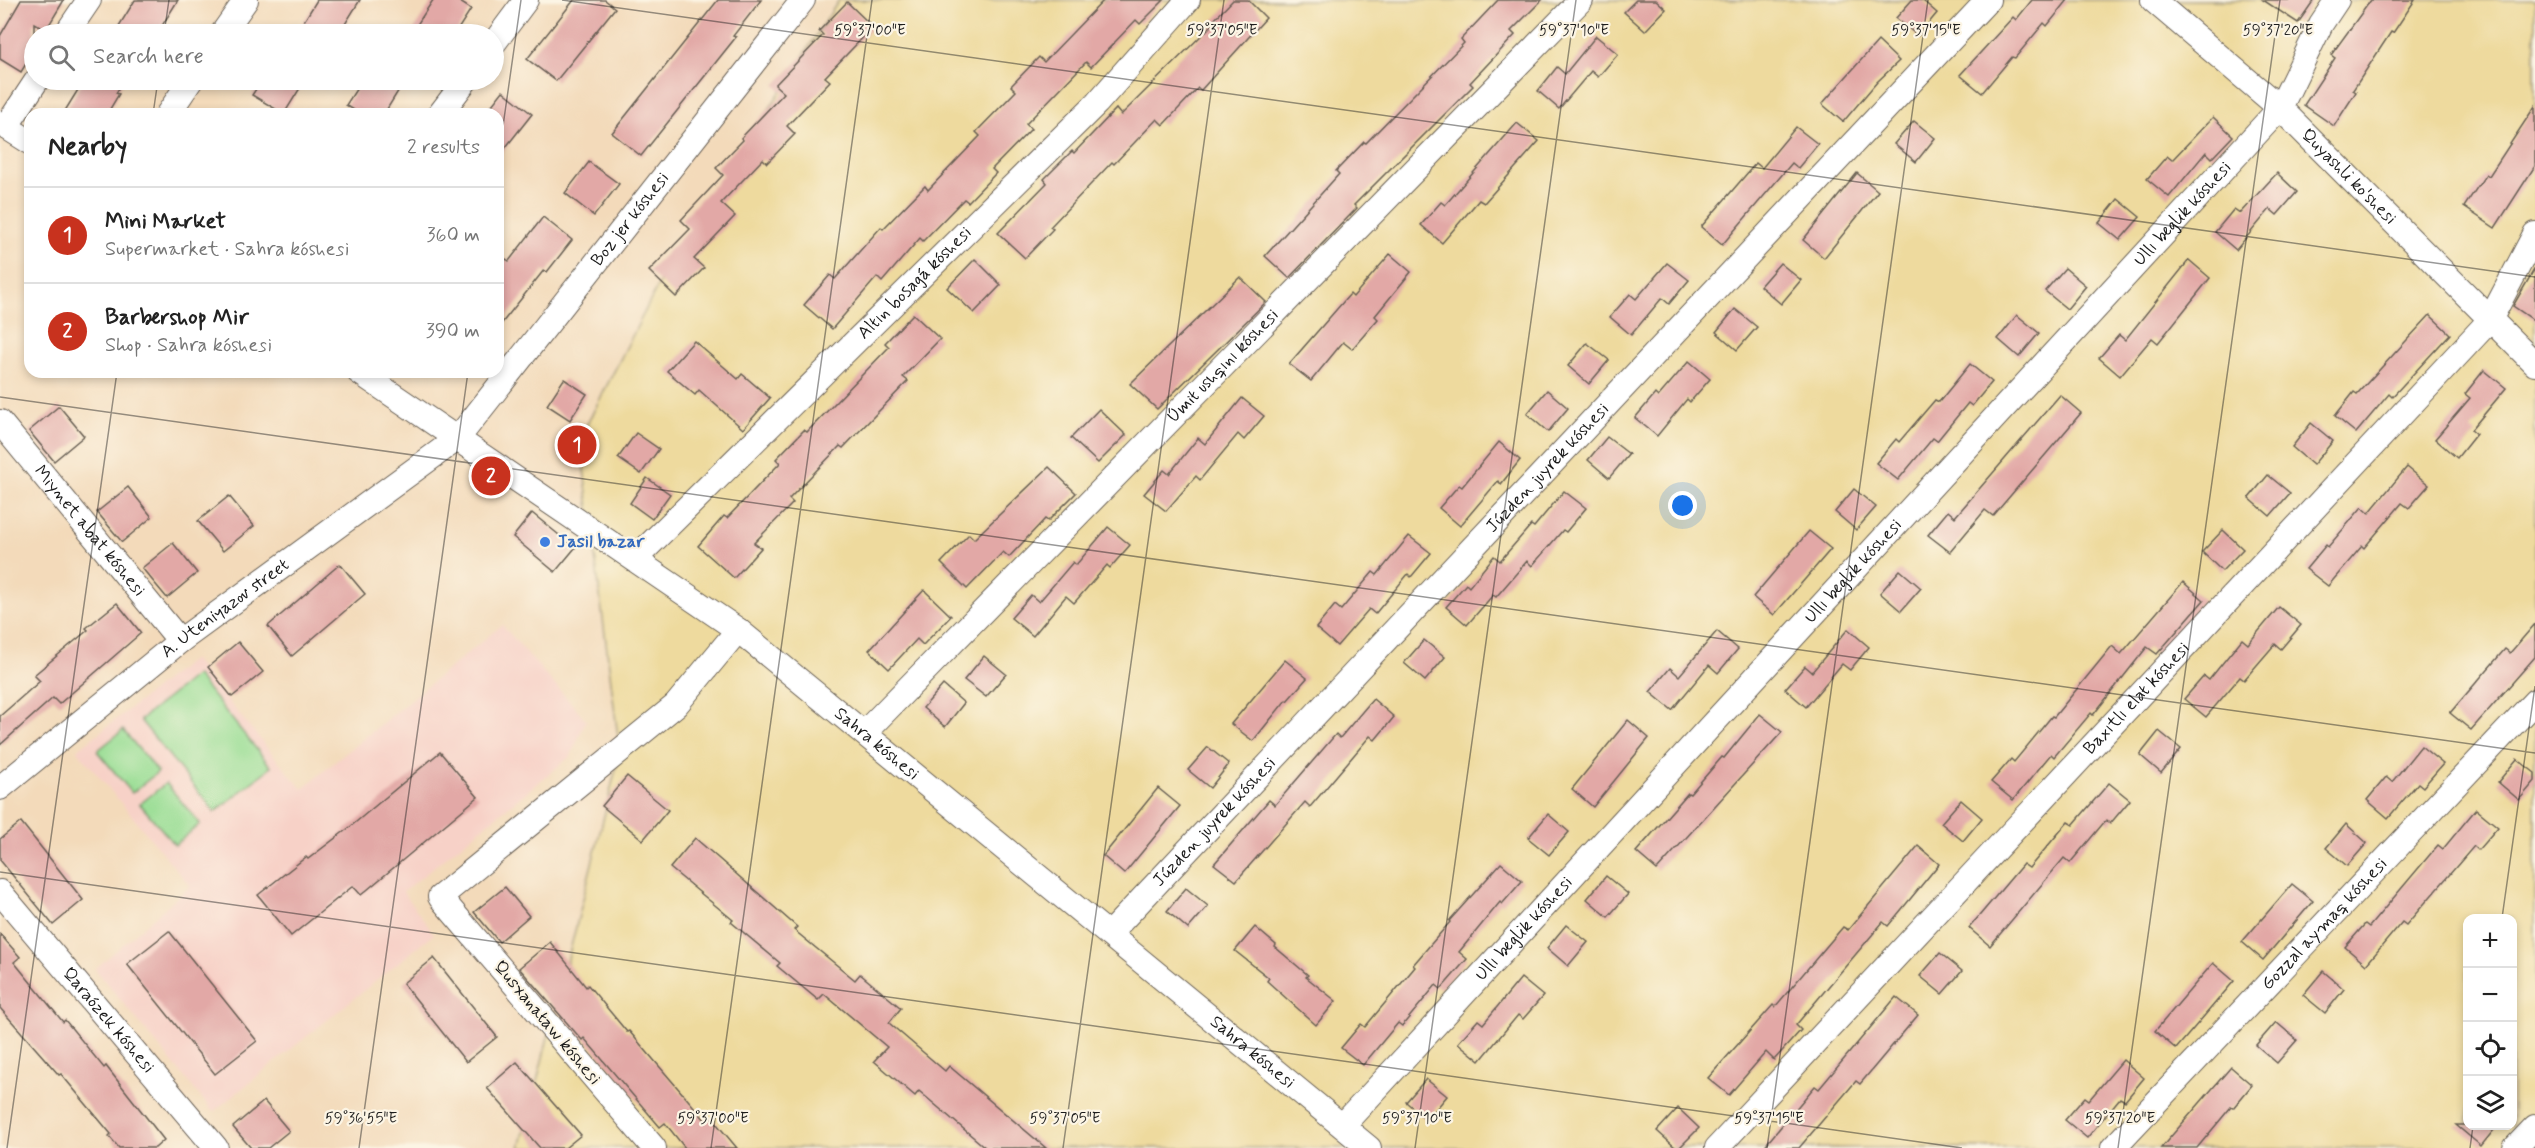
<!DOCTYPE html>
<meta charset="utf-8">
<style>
:root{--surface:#fff;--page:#f2f2f2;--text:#222;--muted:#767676;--line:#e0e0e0;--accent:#c8321e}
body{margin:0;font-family:Mynerve,sans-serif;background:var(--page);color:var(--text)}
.controls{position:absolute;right:18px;bottom:18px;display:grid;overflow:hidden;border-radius:12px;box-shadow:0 3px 9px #0003}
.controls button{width:54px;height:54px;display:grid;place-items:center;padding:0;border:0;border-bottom:2px solid var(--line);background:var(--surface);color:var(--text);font:30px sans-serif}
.you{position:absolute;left:1683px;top:506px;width:21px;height:21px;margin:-15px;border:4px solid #fff;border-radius:50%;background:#1a73e8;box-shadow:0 0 0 9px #1a73e833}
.badge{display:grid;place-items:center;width:39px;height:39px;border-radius:50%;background:var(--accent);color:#fff;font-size:20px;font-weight:700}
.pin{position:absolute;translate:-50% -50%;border:3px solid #fff;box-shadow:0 2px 6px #0006}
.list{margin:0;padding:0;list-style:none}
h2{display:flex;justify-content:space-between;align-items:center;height:78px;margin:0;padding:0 24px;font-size:26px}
h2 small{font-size:20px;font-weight:400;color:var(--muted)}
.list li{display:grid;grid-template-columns:39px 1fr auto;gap:18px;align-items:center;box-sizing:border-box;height:96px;padding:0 24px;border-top:2px solid var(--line)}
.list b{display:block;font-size:22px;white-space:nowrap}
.list p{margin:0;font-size:20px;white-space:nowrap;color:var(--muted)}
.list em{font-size:20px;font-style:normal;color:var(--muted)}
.icon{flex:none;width:33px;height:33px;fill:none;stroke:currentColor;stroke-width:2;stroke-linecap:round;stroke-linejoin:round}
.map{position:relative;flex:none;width:2535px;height:1148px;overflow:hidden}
.search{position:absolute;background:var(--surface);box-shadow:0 3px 9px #0003;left:24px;top:24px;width:480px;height:66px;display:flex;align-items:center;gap:15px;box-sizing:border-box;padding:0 21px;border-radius:33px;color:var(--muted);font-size:22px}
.panel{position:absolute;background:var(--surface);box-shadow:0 3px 9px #0003;left:24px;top:108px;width:480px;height:270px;border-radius:18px}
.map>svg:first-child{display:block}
.built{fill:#f7d1c7}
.green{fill:#9bde96;stroke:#5c7d59;stroke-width:1.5}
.sand{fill:#eeda9e;stroke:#857b5d;stroke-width:1.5;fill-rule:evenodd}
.building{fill:#e2a8a6}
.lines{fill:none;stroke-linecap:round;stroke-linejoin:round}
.minor-casing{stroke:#675e53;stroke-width:26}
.minor{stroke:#fff;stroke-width:24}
.ticks{fill:none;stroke:#1c1c1c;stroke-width:1.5;stroke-opacity:0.45}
.shop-dot{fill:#3f7fe0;stroke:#fcf5e5;stroke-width:2}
.labels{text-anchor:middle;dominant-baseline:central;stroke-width:4.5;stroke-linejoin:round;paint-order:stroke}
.street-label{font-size:18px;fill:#1c1c1c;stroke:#fcf5e5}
.shop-label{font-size:18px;font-weight:bold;fill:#366cbe;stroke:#fcf5e5;text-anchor:start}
.ticks-label{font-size:15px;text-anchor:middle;fill:#1c1c1c;stroke:#fcf5e5;stroke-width:4.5;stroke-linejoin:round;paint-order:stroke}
</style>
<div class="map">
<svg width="2535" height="1148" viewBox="0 0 2535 1148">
<rect width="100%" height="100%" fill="#fcf5e5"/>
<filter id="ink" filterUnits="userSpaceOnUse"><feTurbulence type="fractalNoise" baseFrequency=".0167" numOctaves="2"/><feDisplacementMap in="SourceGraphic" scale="12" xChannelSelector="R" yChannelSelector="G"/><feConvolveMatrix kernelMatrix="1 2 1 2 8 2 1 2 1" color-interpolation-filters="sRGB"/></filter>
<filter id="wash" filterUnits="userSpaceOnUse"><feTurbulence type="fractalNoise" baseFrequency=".008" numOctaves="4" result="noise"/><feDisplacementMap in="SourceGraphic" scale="24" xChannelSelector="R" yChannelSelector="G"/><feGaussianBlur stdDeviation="1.35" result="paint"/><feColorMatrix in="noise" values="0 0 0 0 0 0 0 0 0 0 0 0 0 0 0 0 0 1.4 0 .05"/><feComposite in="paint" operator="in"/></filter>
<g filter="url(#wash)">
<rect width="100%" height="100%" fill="#f3daba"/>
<path class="built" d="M502 625 586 720 571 756 403 892 434 934 213 1112 95 969 190 886 77 750 193 659 302 789Z"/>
<g class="green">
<path d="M196 675 271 767 215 812 140 720Z"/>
<path d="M123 730 158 772 132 793 97 751Z"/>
<path d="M166 783 200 824 175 845 140 804Z"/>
</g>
<path class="sand" d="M839 0H2535V1148H520L620 753 580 438 666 270ZM2468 918H2512V1126H2468Z"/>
<g id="blocks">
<g class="building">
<path d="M21 0H64L46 30 34 23V51L21 72 0 59V36Z"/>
<path d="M135 0H178L157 34H114Z"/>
<path d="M317 0H360L339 34H296Z"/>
<path d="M433 0H457L471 9 455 34H411Z"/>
<path d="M574 0H605L615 8 556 81 527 59Z"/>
<path d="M718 0H761L733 36 736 37 641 156 612 133Z"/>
<path d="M1104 0H1164L1140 24 1136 20 1091 67 1086 62 1026 124 1031 129 992 169 996 173 968 202 964 199 923 241 920 238 882 282 877 277 832 329 804 305 830 275 835 279 881 227 883 229 925 186 928 190 980 136 976 132 1016 91 1011 86 1039 57 1044 62Z"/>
<path d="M1233 0H1248L1266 18 1201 90 1198 88 1163 125 1157 119 1114 164 1112 162 1050 227 1053 229 1025 258 998 233 1047 183 1044 179 1072 151 1074 153 1116 109 1121 115 1214 23 1212 22Z"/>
<path d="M1498 0H1542L1511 31 1515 35 1470 83 1473 86 1354 205 1357 208 1289 278 1265 256 1339 174 1336 171 1364 142 1366 143 1464 43 1461 39Z"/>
<path d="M1636 0H1656L1666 9 1645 31 1624 12Z"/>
<path d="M1912 0H1922L1937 13 1918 36 1896 18Z"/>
<path d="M2032 0H2068L2047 26 2044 23 2015 58 2012 57 1982 93 1960 75 2013 17 2016 20Z"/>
<path d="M2263 0H2314L2298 23Z"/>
<path d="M2371 0H2415L2393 33 2391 32 2353 90 2356 92 2334 126 2304 105 2335 58 2331 55Z"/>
<path d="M847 2 873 27 825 77 830 81 787 126 795 134 767 163 763 159 721 203 735 216 694 259 704 268 676 297 649 271 690 229 681 220 723 175 716 168 743 140 741 138 784 93 775 85 823 35 819 31Z"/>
<path d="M1596 36 1618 54 1598 77 1591 71 1559 109 1538 91 1557 67 1565 74Z"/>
<path d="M1878 41 1899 61 1877 82 1843 122 1822 104Z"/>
<path d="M84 80H124L116 93 119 94 107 114H63Z"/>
<path d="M262 80H305L284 114 252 95Z"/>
<path d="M362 80H405L384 114H360L346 105Z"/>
<path d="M503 91 532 114 498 157V114H485Z"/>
<path d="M2535 106V166L2495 228 2464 207 2486 174 2489 176Z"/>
<path d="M2213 117 2233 136 2212 158 2206 152 2169 197 2147 179 2167 156 2172 160Z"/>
<path d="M1914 121 1935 138 1916 162 1894 144Z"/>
<path d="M1517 123 1539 141 1484 203 1479 200 1442 243 1421 225 1441 202 1445 205Z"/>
<path d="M1796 127 1818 144 1798 168 1792 163 1722 245 1701 227 1756 163 1762 168Z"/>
<path d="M589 162 619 184 594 216 565 193Z"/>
<path d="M1857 173 1878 191 1824 258 1803 240Z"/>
<path d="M2277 173 2297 192 2277 215 2270 209 2236 250 2215 232 2234 209 2240 213Z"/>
<path d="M2118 199 2140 217 2120 240 2099 223Z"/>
<path d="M543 217 572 240 547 272 544 270 498 328V269L506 259 509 261Z"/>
<path d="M1390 254 1411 272 1375 316 1378 319 1352 349 1343 342 1311 381 1289 364 1350 294 1353 297Z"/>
<path d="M975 259 1001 285 974 313 947 288Z"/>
<path d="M2189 260 2210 278 2158 343 2152 338 2120 376 2099 358 2119 335 2125 340Z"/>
<path d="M1667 263 1689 280 1669 304 1662 298 1631 335 1610 317 1630 294 1636 299Z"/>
<path d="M1780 263 1801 280 1781 304 1760 286Z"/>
<path d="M2065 268 2086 286 2067 309 2045 291Z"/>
<path d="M2535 268V321L2513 306Z"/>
<path d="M1240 277 1266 302 1157 409 1130 384Z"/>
<path d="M1735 309 1757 327 1737 350 1716 332Z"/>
<path d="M913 314 940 339 903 377 908 381 843 448 840 446 789 499 793 503 754 543 761 548 734 578 698 546 724 516 727 518 780 463 776 459 804 430 807 432 889 347 885 343Z"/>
<path d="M2017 315 2039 333 2019 357 1998 339Z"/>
<path d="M2430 315 2450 334 2392 397 2389 394 2356 433 2335 416 2354 392 2357 394Z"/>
<path d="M694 341 738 379 742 374 770 398 743 429 699 390 695 395 667 371Z"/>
<path d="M1587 343 1609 360 1589 384 1568 366Z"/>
<path d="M1689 361 1710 379 1690 402 1687 399 1657 436 1635 418 1655 394 1658 397Z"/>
<path d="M1970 364 1992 382 1972 406 1968 403 1937 441 1933 438 1898 480 1876 463 1896 439 1899 442 1935 400 1939 402Z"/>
<path d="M2484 370 2506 388 2471 430 2476 434 2457 458 2435 439 2470 398 2465 394Z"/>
<path d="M564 379 587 394 570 420 547 405Z"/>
<path d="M1547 390 1568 408 1548 432 1527 414Z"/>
<path d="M2060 395 2081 413 1993 516 1985 510 1950 552 1928 535 1948 511 1955 517Z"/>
<path d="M1242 398 1264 416 1244 440 1238 434 1200 480 1196 476 1166 511 1144 494 1164 470 1169 474 1198 438 1205 444Z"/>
<path d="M59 406 84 436 54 461 29 431Z"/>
<path d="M1099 409 1126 435 1098 463 1071 438Z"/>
<path d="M2311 423 2333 441 2313 465 2292 447Z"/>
<path d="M636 433 659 449 641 474 618 458Z"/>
<path d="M1607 437 1629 454 1609 478 1588 460Z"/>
<path d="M1499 442 1520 460 1501 484 1498 481 1460 526 1439 508 1459 485 1462 487Z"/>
<path d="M1049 467 1076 493 1048 521 1045 519 1009 557 1003 552 967 589 941 563 969 534 974 539Z"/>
<path d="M2407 467 2429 485 2409 508 2402 503 2364 548 2362 546 2328 586 2306 569 2326 545 2328 547 2362 507 2369 513Z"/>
<path d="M2268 475 2290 493 2270 516 2249 498Z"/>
<path d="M647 478 670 494 652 519 630 503Z"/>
<path d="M128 487 152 517 122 542 97 512Z"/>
<path d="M1854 489 1876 507 1856 530 1835 512Z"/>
<path d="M1564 491 1586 508 1566 532 1563 530 1532 566 1527 561 1496 597 1493 595 1467 625 1446 607 1466 584 1469 587 1494 556 1500 561 1531 525 1534 527Z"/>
<path d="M229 496 254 526 223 551 198 521Z"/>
<path d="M532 513 575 548 555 572 513 537Z"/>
<path d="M1108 527 1130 545 1110 568 1107 565 1074 603 1066 596 1033 636 1011 618 1031 595 1039 602 1073 562 1076 565Z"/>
<path d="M2223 530 2243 549 2222 571 2202 552Z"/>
<path d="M1809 531 1831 549 1774 615 1753 597Z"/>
<path d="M1409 536 1431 553 1411 577 1408 574 1375 614 1369 609 1337 646 1316 628 1335 605 1341 610 1373 572 1377 575Z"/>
<path d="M173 543 197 573 167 598 142 568Z"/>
<path d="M340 564 365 594 292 656 268 626Z"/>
<path d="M1900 570 1921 588 1901 611 1880 593Z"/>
<path d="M2183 582 2204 600 2157 654 2147 647 2093 715 2091 713 2054 757 2051 754 2013 800 1991 782 2011 759 2014 762 2052 716 2054 717 2112 646 2121 654Z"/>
<path d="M924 590 951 616 923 645 917 639 889 669 869 650Z"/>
<path d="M117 603 141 633 59 704 53 698 0 745V716L40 681 34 675 88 630 86 628Z"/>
<path d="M2279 607 2301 625 2281 649 2275 644 2244 680 2240 677 2206 717 2184 699 2204 676 2209 680 2242 639 2248 644Z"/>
<path d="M2535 624V657L2471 730 2450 713 2505 649 2510 653Z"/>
<path d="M1848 629 1869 647 1850 670 1842 664 1806 707 1785 689 1805 666 1812 672Z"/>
<path d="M1717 631 1738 649 1718 673 1709 665 1672 710 1650 692 1670 668 1679 676Z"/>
<path d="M1424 640 1445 657 1425 681 1404 663Z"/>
<path d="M238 642 263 672 232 697 208 667Z"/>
<path d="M984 656 1006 674 986 697 964 680Z"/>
<path d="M1285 660 1307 678 1287 701 1286 700 1253 741 1231 724Z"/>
<path d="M943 685 964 703 945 727 923 708Z"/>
<path d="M1373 699 1394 717 1375 740 1370 736 1310 807 1305 802 1236 881 1214 864 1269 800 1275 805 1336 734 1340 738Z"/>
<path d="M1760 714 1782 732 1657 870 1636 852 1688 793 1690 794 1722 757 1724 758Z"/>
<path d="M1628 720 1649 738 1593 807 1572 789Z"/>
<path d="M2159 731 2181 749 2161 773 2140 755Z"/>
<path d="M2421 746 2443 764 2423 787 2418 783 2388 818 2367 800 2386 777 2392 782Z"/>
<path d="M1208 747 1229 764 1210 788 1188 770Z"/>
<path d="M440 752 478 797 361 895 353 886 291 936 258 895 306 857 308 859 350 827Z"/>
<path d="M2517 759 2535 773V781L2519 800 2498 782Z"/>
<path d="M627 776 668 810 643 840 602 806Z"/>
<path d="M2109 783 2130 800 2110 824 2106 820 2070 863 2064 858 1990 946 1969 928 2023 864 2029 868 2068 822 2073 825Z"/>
<path d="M1158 788 1180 806 1124 874 1103 856Z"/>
<path d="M1961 800 1982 818 1963 841 1941 823Z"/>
<path d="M2476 809 2498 827 2478 850 2474 846 2406 925 2402 922 2366 965 2345 947 2365 924 2369 927 2438 845 2443 849Z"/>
<path d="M1548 814 1569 832 1549 855 1528 838Z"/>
<path d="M21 822 83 900 53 925 0 860V839Z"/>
<path d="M2346 824 2367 843 2347 866 2326 848Z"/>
<path d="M695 838 797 927 794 930 855 980 860 974 901 1008 889 1023 945 1071 949 1066 1046 1148H986L919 1091 915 1096 874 1061 887 1047 824 994 818 1000 777 966 780 963 731 922 733 920 670 868Z"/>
<path d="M1918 846 1939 864 1888 926 1883 922 1796 1025 1801 1030 1774 1060 1766 1052 1729 1095 1708 1078 1773 1005 1775 1007 1843 927 1848 930Z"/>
<path d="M1501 863 1522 881 1502 904 1500 902 1459 952 1467 959 1441 989 1436 985 1402 1026 1398 1023 1363 1065 1341 1048 1361 1024 1365 1027 1415 967 1413 965 1450 922 1449 921Z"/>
<path d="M1606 876 1628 894 1608 917 1587 899Z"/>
<path d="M2292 884 2313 901 2263 960 2242 942Z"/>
<path d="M505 887 529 916 499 942 474 912Z"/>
<path d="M1186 888 1208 906 1188 929 1167 911Z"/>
<path d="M1566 925 1588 942 1568 966 1547 948Z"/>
<path d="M1255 927 1276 945 1275 947 1308 975 1306 977 1336 1001 1316 1025 1267 981 1269 978 1235 951Z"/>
<path d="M169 931 257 1041 215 1074 127 964Z"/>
<path d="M0 934 20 957 14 962 63 1022 65 1020 104 1068 106 1066 164 1140 155 1148H119L109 1136 111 1134 61 1074 59 1075 0 1008Z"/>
<path d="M550 942 586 987 588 985 627 1032 629 1031 706 1121 711 1117 737 1148H685L665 1123 660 1127 584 1038 582 1040 519 968Z"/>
<path d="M1940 953 1962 971 1942 994 1920 976Z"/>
<path d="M434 958 497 1037 466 1062 403 983Z"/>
<path d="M2213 963 2234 981 2176 1049 2155 1031Z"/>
<path d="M2323 971 2344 989 2325 1013 2303 995Z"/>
<path d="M1521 978 1543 996 1523 1019 1518 1015 1480 1061 1458 1043 1478 1020 1483 1024Z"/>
<path d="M1896 997 1918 1015 1860 1084 1856 1081 1799 1148H1763L1815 1086 1819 1089Z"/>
<path d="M2276 1022 2297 1040 2277 1063 2256 1045Z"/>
<path d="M2123 1060 2144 1078 2125 1101 2120 1098 2087 1138 2065 1120 2085 1097 2089 1100Z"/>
<path d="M517 1062 581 1135 565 1148H540L487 1088Z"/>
<path d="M2231 1067 2252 1085 2233 1108 2231 1107 2197 1148H2161Z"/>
<path d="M1426 1079 1447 1096 1427 1120 1406 1102Z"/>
<path d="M264 1101 289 1131 268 1148H251L233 1127Z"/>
<path d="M1678 1108 1699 1128 1679 1148H1676L1657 1131Z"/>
<path d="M2456 1125H2498L2481 1146Z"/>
</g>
</g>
</g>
<g filter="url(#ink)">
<use href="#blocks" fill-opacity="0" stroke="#675e53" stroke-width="1.5"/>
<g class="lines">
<defs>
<g id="minor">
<path id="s1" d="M2153 0 2280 108 2535 364"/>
<path d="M66 34 89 0"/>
<path d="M222 34 246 0"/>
<path d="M494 43 526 0"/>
<path d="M168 114 191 80"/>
<path d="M440 114 466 80"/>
<path d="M0 123 30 142"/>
<path d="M6 127 37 80"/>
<path id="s2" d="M359 372 738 630 1369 1148"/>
<path id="s3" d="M0 422 180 641"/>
<path id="s4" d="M635 559 1097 103 1188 0"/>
<path id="s5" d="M864 733 1581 0"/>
<path id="s6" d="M0 788 180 641 458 438 803 0"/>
<path id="s7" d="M0 892 216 1148"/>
<path id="s8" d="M1109 934 1988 0"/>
<path id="s9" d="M1343 1125 2280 108 2321 24 2337 0"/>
<path d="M654 1148 440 897 676 705 738 630"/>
<path id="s10" d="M1717 1148 2490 320 2535 234"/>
<path id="s11" d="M2113 1148 2535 701"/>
<path d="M2515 1148 2535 1127"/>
</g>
</defs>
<use href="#minor" class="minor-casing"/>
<use href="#minor" class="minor"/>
</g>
</g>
<path class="ticks" d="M562 0 2535 277M164 34 169 0M153 114 158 80M498 161 521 0M0 397 2535 753M0 872 1962 1148M2502 918 2535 686M7 1148 117 372M359 1148 468 372M711 1148 872 0M1063 1148 1224 0M1415 1148 1576 0M1767 1148 1928 0M2118 1148 2280 0M2470 1148 2473 1126"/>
<circle class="shop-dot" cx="545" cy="542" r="6"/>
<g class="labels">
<g class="street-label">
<text stroke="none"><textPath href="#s1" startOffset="264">Quyashli ko'shesi</textPath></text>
<text stroke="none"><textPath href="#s9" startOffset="1239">Ullı beglik kóshesi</textPath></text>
<text stroke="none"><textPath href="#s6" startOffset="855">Boz jer kóshesi</textPath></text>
<text stroke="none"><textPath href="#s4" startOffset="393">Altın bosaǵa kóshesi</textPath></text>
<text stroke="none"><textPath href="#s5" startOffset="513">Úmit ushqını kóshesi</textPath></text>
<text stroke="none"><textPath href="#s8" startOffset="640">Júzden juyrek kóshesi</textPath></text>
<text stroke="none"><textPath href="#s3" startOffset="141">Miynet abat kóshesi</textPath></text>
<text stroke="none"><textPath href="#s9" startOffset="753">Ullı beglik kóshesi</textPath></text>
<text stroke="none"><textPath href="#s6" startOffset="288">A. Uteniyazov street</textPath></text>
<text stroke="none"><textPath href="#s10" startOffset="615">Baxıtlı elat kóshesi</textPath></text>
<text stroke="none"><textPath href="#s2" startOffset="638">Sahra kóshesi</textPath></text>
<text stroke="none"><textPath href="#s8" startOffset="154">Júzden juyrek kóshesi</textPath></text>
<text stroke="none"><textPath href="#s11" startOffset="308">Gozzal aymaq kóshesi</textPath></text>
<text stroke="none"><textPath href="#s9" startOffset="267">Ullı beglik kóshesi</textPath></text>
<text stroke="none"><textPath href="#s7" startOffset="168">Qaraózek kóshesi</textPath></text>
<text transform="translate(547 1023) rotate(50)">Qusxanataw kóshesi</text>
<text stroke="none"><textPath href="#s2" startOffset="1124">Sahra kóshesi</textPath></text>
</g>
<g class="shop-label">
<text x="557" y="542">Jasil bazar</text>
</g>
</g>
<g class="ticks-label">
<text x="870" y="35">59°37'00"E</text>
<text x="1222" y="35">59°37'05"E</text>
<text x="1574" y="35">59°37'10"E</text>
<text x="1926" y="35">59°37'15"E</text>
<text x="2278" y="35">59°37'20"E</text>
<text x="361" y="1123">59°36'55"E</text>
<text x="713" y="1123">59°37'00"E</text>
<text x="1065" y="1123">59°37'05"E</text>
<text x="1417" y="1123">59°37'10"E</text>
<text x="1769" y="1123">59°37'15"E</text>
<text x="2120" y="1123">59°37'20"E</text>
</g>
</svg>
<div class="controls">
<button>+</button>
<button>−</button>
<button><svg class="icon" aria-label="locate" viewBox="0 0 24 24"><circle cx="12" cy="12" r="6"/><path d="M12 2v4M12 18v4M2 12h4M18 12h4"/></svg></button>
<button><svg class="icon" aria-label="layers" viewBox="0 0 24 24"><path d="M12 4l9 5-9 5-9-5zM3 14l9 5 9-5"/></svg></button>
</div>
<div class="you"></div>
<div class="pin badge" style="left:577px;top:445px">1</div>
<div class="pin badge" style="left:491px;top:476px">2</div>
<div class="search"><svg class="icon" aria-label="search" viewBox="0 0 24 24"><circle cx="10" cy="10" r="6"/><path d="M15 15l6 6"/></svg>Search here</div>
<section class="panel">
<h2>Nearby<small>2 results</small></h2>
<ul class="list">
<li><span class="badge">1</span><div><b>Mini Market</b><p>Supermarket · Sahra kóshesi</p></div><em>360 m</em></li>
<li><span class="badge">2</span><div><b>Barbershop Mir</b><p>Shop · Sahra kóshesi</p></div><em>390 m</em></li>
</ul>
</section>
</div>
